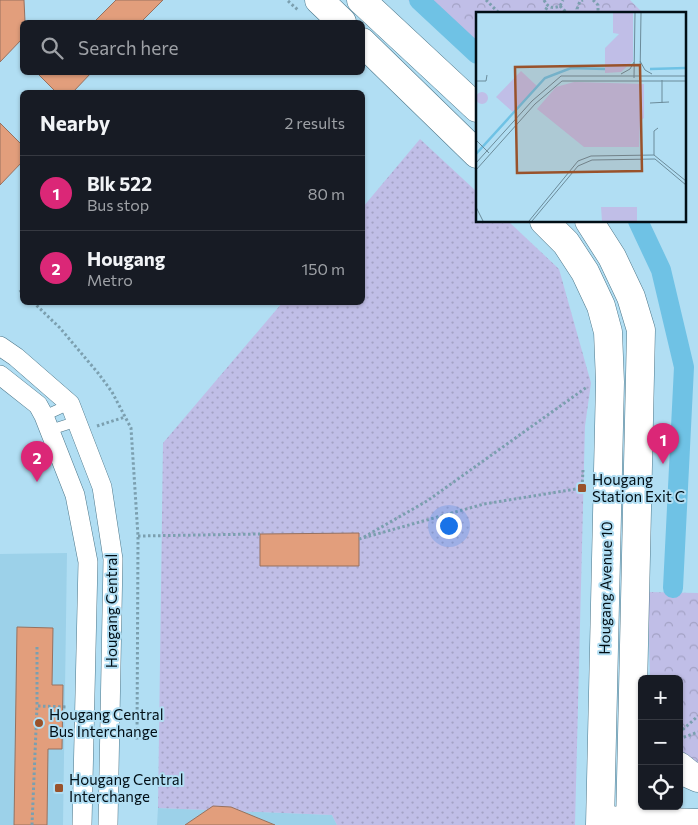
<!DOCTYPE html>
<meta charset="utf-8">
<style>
:root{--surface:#171b24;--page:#242831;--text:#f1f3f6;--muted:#9ea1a6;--line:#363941;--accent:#db2777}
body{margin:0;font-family:Commissioner,sans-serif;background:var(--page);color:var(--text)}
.controls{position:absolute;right:15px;bottom:15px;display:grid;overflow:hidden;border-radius:8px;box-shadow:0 1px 4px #0004}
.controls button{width:45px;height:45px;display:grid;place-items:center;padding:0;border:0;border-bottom:1px solid var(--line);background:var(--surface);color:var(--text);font:25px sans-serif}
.you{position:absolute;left:448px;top:525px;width:18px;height:18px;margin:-12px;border:4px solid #fff;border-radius:50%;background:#1a73e8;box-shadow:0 0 0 8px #1a73e833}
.badge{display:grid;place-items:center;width:32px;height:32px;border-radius:50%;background:var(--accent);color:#fff;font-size:16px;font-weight:700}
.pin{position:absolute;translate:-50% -41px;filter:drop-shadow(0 1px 2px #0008)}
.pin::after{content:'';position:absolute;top:26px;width:18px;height:15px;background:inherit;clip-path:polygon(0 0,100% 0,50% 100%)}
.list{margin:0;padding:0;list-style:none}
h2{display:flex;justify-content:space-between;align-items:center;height:65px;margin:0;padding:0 20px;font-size:21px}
h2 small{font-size:16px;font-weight:400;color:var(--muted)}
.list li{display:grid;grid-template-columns:32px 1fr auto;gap:15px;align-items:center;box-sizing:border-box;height:75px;padding:0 20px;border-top:1px solid var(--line)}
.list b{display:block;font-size:19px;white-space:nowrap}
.list p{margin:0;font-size:16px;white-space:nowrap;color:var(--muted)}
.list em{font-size:16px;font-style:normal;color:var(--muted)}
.icon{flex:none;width:28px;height:28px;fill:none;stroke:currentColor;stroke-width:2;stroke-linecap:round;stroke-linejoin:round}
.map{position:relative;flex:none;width:698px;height:825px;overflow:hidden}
.search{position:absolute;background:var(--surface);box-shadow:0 1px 4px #0004;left:20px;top:20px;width:345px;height:55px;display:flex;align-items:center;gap:12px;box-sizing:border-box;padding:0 18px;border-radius:8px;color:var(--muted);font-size:19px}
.panel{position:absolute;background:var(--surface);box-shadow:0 1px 4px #0004;left:20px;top:90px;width:345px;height:215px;border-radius:8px}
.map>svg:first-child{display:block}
.built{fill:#9cd1e9}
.grass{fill:url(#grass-dots)}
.forest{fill:url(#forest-crowns)}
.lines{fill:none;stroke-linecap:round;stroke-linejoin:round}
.canal{stroke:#6fc2e5;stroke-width:20}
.building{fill:#e29e7c;stroke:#97715f}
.service-casing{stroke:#4d778a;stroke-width:11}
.minor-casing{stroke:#4d778a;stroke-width:20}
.tertiary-casing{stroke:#4d778a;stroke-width:25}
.secondary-casing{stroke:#4d778a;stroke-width:29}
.path{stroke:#7b9faf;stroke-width:3;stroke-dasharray:2.5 2.5;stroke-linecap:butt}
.service{stroke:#fff;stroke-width:10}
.minor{stroke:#fff;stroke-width:19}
.tertiary{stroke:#fff;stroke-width:24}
.secondary{stroke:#fff;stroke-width:28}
.poi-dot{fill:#99522b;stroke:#b1def3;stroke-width:2}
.labels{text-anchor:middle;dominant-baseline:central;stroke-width:4;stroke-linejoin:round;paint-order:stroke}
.poi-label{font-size:15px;fill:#010e15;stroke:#b1def3;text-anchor:start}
.street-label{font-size:15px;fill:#010e15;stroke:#b1def3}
.inset-river{fill:none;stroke:#6fc2e5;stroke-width:2.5}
.inset-road{fill:none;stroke:#6b8b9a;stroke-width:1}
.view{fill:#99522b;fill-opacity:0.15;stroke:#99522b;stroke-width:2.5}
.inset-edge{fill:none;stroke:#010e15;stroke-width:2.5}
</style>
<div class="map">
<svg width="698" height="825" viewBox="0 0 698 825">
<defs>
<pattern id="grass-dots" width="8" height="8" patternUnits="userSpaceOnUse" patternTransform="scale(1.25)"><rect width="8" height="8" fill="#c0bee7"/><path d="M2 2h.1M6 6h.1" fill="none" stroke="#a3a2c5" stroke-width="1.8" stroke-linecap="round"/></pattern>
<pattern id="forest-crowns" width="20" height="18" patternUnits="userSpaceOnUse" patternTransform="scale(1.25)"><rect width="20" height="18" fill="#c0bee7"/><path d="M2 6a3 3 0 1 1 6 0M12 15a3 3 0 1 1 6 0" fill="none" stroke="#a3a2c5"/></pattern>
</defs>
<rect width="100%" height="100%" fill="#b1def3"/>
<g class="built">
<path d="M67 553 63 825H0V554Z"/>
<path d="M158 808 332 815 337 825H157Z"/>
</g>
<path class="grass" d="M420 139 477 192V221H508L559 269 591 383 585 426 575 825H337L332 815 158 808 163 443 282 303 362 302 363 207Z"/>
<g class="forest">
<path d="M408 0H630L644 14H477V63Z"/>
<path d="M648 592 698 593V769L679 751V679H650Z"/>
</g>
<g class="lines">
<g class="canal">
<path d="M419 0 477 54"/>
<path d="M638 221 661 270 684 367 673 588"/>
</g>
</g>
<g class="building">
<path d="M0 0H24L25 22H22V39L0 62Z"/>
<path d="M116 0H163L141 22H94Z"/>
<path d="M36 72H92L73 92H56Z"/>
<path d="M0 123 22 145V162L0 185Z"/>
<path d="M359 533V566H260V534Z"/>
<path d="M17 627 53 628 52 685H63L62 749H48L47 825H14Z"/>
<path d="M213 806 231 807 275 825H185Z"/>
</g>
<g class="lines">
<defs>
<g id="service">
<path d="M44 416 70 404"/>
<path d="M50 430 78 421"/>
</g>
<g id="minor">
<path d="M0 346 16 357 70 404 102 487 113 559 108 825"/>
<path d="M0 375 38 405 44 416 75 495 88 562 82 825"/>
</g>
<path id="tertiary" d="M600 818 698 821"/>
<g id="secondary">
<path d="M319 0 342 22"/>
<path d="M361 0 477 108"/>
<path d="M362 42 477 154"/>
<path d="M544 221 566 243 585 272 601 306 608 332 610 382 600 825"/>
<path d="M589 221 612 257 631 297 641 330 630 825"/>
<path d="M679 766 689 774 698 778"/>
</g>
</defs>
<use href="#service" class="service-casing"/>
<use href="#minor" class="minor-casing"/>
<use href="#tertiary" class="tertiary-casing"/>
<use href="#secondary" class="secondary-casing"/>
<g class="path">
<path d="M486 0 500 14"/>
<path d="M544 0C548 8 552 9 560 6L563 0"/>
<path d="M593 0 598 5V14"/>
<path d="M288 1 298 10"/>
<path d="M560 6 568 14"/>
<path d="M543 14 548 6"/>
<path d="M578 14 577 9 580 1 583 0"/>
<path d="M20 290 22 293"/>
<path d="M33 302 60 328 98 373 112 392 131 428 138 536 137 740"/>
<path d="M97 426 125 417"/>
<path d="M138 536 260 534"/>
<path d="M364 537 427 501 587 387"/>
<path d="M359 539 484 504 582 488 583 470"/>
<path d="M37 647V706L68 707"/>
<path d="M679 733 698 716"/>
<path d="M679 739 698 732"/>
<path d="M32 825 37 706"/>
</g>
<use href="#service" class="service"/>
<use href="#minor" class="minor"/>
<use href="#tertiary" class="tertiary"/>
<use href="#secondary" class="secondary"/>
</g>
<g class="poi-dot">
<rect x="577" y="483" width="10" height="10" rx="2.5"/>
<circle cx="39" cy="723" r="5"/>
<rect x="54" y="783" width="10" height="10" rx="2.5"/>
</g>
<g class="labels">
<g class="poi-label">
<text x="592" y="479">Hougang<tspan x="592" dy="17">Station Exit C</tspan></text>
<text x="49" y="714">Hougang Central<tspan x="49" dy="17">Bus Interchange</tspan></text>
<text x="69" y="779">Hougang Central<tspan x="69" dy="17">Interchange</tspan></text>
</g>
<g class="street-label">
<text transform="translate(605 588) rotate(-89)">Hougang Avenue 10</text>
<text transform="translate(111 611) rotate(-90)">Hougang Central</text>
</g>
</g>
<g transform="translate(476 12)">
<rect width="210" height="210" fill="#b1def3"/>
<path d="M98 70 168 72V106L164 109 163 135H108L61 97 80 75ZM125 195H161V209H126Z" fill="#c0bee7"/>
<path d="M137 1H157V49L145 60 129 61V36L143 22 137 21ZM45 59 62 75 38 101 20 85ZM0 86a6 6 0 1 1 12 0a6 6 0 1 1-12 0Z" fill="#c0bee7"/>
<path d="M140 9a7 7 0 1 1 14 0a7 7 0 1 1-14 0Z" fill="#c0bee7"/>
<path class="inset-river" d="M174 57 210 56M0 142 69 66 95 56 129 57"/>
<path class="inset-road" d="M164 49 169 58 176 62M145 62 154 57 158 50M164 65 165 1M158 66 159 1M186 68V91M0 69H10L11 63M174 91 193 90M0 128 13 141M178 143V119L182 116M0 151 56 89 85 64H210M0 158 59 92 86 69H210M0 195 7 209M53 209 102 149 115 144 178 143 210 169M56 209 102 154 116 148 179 147 210 173"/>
<path class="view" d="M164 53 166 159 41 161 39 55Z"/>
<rect width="210" height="210" class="inset-edge"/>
</g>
</svg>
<div class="controls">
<button>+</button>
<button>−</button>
<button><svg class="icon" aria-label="locate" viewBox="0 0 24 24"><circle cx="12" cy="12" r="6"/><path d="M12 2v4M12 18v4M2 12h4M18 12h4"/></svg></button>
</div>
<div class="you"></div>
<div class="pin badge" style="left:663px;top:464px">1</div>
<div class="pin badge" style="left:37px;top:482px">2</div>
<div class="search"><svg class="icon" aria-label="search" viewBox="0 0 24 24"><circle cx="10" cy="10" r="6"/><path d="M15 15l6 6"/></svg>Search here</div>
<section class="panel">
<h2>Nearby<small>2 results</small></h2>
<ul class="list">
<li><span class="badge">1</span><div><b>Blk 522</b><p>Bus stop</p></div><em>80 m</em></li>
<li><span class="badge">2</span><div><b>Hougang</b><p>Metro</p></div><em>150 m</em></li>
</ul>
</section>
</div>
